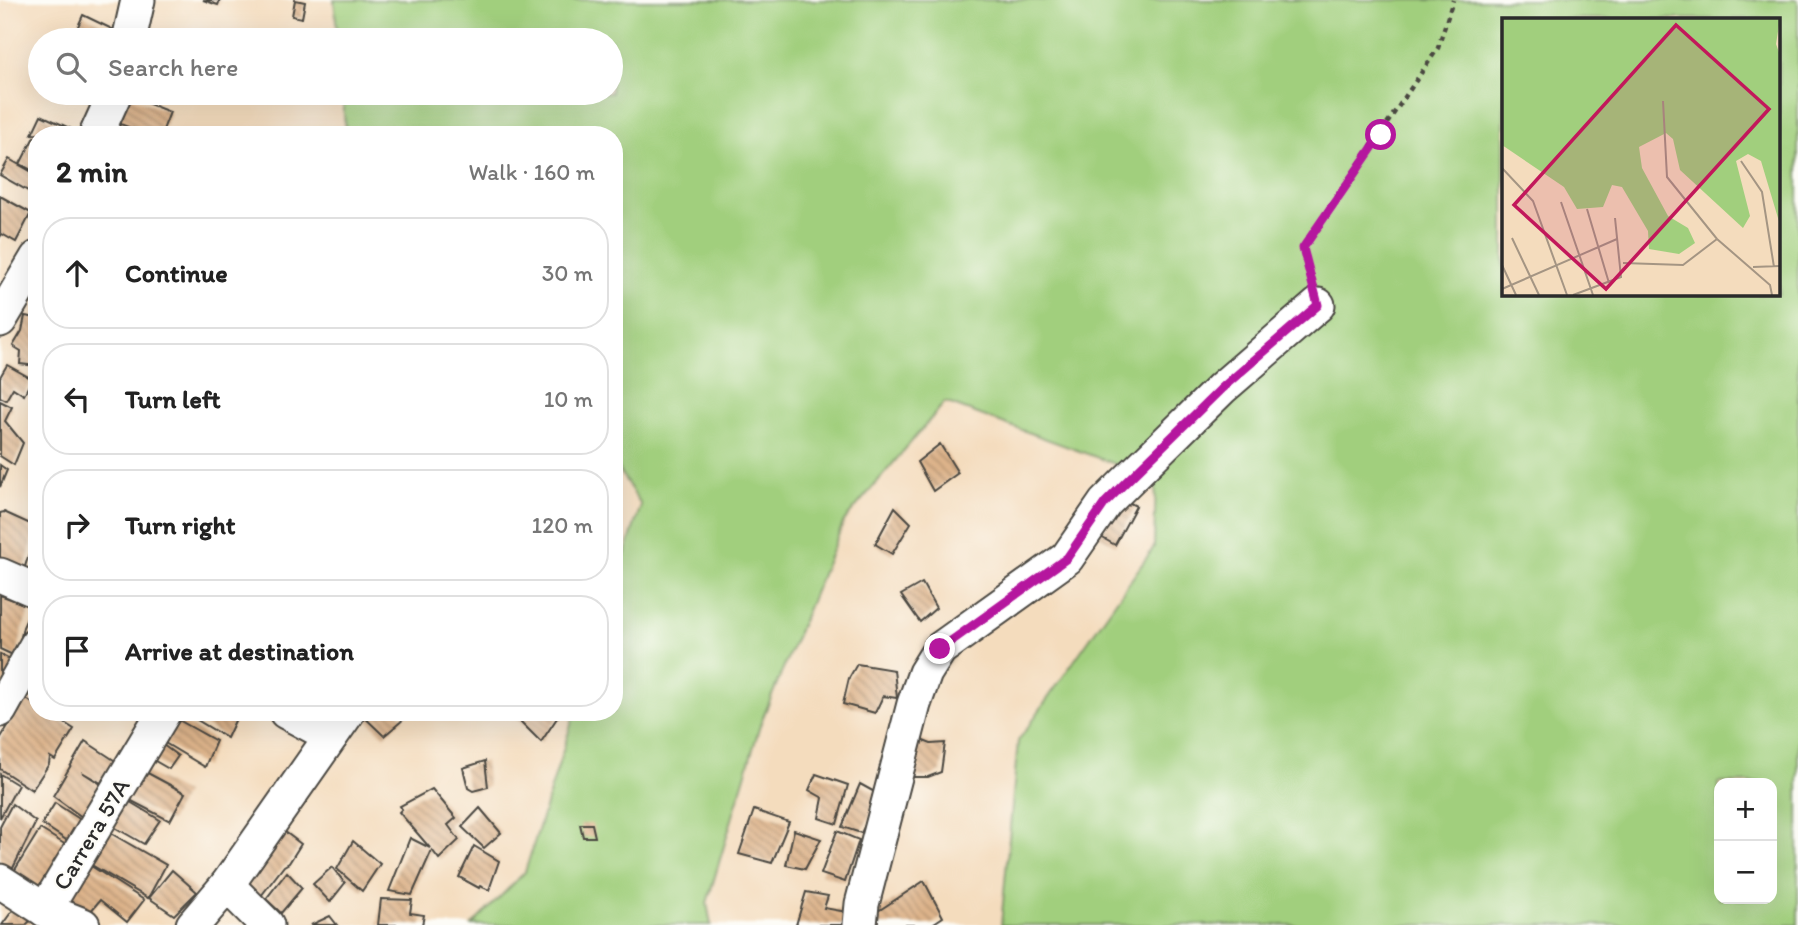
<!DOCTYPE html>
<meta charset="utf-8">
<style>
:root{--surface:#fff;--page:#f2f2f2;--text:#222;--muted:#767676;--line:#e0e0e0}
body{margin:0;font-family:Itim,sans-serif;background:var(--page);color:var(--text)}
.controls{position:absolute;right:21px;bottom:21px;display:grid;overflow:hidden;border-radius:14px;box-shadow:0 7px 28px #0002}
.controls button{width:63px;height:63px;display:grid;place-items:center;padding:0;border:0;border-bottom:2px solid var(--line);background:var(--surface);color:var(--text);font:35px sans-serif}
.stop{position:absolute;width:21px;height:21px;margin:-16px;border:5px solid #b5179e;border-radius:50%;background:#fff}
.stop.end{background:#b5179e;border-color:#fff;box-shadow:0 2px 7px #0008}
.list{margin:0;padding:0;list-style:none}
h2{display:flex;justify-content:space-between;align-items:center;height:91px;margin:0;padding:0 28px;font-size:30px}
h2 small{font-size:23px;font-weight:400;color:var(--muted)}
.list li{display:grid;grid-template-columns:46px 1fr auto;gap:21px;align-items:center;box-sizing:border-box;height:112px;margin:0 14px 14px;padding:0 14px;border:2px solid var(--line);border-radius:28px}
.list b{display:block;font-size:26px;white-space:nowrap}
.list em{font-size:23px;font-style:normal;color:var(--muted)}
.icon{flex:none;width:38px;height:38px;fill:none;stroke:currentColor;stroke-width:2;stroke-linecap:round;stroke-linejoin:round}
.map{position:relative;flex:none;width:1798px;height:925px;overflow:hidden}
.search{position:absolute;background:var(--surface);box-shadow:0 7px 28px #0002;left:28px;top:28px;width:595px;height:77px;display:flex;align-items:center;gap:18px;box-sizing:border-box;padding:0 24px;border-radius:38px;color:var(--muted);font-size:26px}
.panel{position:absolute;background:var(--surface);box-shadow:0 7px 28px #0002;left:28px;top:126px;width:595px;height:595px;border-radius:28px}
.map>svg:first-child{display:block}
.grass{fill:#a1cf7d;stroke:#667d54;stroke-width:2;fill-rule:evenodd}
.building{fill:url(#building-back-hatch)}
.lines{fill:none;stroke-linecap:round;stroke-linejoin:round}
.minor-casing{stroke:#494641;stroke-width:37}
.path{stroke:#494641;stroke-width:4.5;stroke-dasharray:5 5;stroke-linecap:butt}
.minor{stroke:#fff;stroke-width:33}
.route{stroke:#b5179e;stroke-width:9}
.labels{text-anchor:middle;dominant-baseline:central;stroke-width:5;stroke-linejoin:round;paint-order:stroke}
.street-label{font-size:24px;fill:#2b2b2b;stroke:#fdfcf7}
.inset-road{fill:none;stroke:#a49583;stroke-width:2}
.view{fill:#c2185b;fill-opacity:0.15;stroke:#c2185b;stroke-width:3.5}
.inset-edge{fill:none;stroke:#2b2b2b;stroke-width:3.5}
</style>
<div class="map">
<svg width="1798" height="925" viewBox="0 0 1798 925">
<defs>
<pattern id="building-back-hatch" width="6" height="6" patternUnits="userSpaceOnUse" patternTransform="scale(1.75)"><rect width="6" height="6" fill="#ddb38a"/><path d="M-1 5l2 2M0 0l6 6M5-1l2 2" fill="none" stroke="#b39271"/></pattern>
</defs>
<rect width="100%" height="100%" fill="#fdfcf7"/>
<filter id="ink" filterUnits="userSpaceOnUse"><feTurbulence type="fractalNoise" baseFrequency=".0143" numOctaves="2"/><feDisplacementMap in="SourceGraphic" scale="14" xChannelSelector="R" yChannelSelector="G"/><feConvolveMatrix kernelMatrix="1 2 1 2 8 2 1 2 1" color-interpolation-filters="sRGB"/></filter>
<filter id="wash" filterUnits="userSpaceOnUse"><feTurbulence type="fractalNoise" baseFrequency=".00686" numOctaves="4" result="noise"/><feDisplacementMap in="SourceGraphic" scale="28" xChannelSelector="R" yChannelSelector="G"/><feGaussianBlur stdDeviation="1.57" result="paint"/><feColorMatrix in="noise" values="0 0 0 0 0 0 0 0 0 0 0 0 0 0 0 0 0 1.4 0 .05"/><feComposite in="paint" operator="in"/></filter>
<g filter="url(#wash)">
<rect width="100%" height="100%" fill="#f4dcbd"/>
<path class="grass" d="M334 0H1798V925H1001L1018 741 1154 547 1156 479 945 402 844 521 761 722 707 903 711 925H472L525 872 575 712H614V589L641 505 614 462V135H346L342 93H611V40H338ZM1504 19H1779V294H1504ZM1719 783H1772V899H1719Z"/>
<g id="blocks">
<g class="building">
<path d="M203 0H220L218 5Z"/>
<path d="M295 0 305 2 302 18 292 16Z"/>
<path d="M83 15 112 29 107 40H72Z"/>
<path d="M139 33 161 37V40H137Z"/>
<path d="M126 95 170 112 161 135H149L115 122Z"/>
<path d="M41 115 76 131 74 135 32 134Z"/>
<path d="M34 137 37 138V173L20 164Z"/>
<path d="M9 159 37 175V196L0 175Z"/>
<path d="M0 196 31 213 16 242 2 234 0 237Z"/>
<path d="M25 316 37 318V366L20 364 21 351 13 346 22 331Z"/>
<path d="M7 365 32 379 24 395 13 388 6 400 0 397V377Z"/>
<path d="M0 401 12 407 5 421 23 443 14 465 0 456Z"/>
<path d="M940 444 958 473 933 491 917 462Z"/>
<path d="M0 465 7 470 0 487Z"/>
<path d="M1126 501 1136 506 1115 545 1099 536Z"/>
<path d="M895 507 911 523 892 554 875 544Z"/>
<path d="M4 512 37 527 24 570 0 562V513Z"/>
<path d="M922 583 936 608 920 622 901 595Z"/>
<path d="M0 595 32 607 23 627 17 657 0 649Z"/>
<path d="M0 654 16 662 0 692Z"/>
<path d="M857 664 894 670 897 698 883 696 875 713 843 704 849 678Z"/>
<path d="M25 698 37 706V712H47L74 729 55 760 50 757 49 764 32 790 0 769V739Z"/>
<path d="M54 712H78L74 719 69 717 67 720Z"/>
<path d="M184 712H239L227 738Z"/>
<path d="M359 712H397L404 719 384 736Z"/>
<path d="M519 712H555L559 715 541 742 516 717Z"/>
<path d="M175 718 216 741 205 767 160 740Z"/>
<path d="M916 738 931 744 945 743 941 772 928 777H913Z"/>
<path d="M85 741 120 764 109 783 103 779 101 783 82 772 110 790 89 822 53 796Z"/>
<path d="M163 745 178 756 169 769 150 758Z"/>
<path d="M485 761 488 787 473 791 468 788 463 768Z"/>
<path d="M142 770 185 793 170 821 126 798Z"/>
<path d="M0 774 18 785 0 818Z"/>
<path d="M816 774 848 785 837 824 819 818 823 798 809 790Z"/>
<path d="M860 784 880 795 861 833 842 827Z"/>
<path d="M432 789 456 818 448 825 459 840 439 859 432 850 412 895 389 891 410 838 430 848 399 812 402 809 400 806Z"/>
<path d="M125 799 160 820 144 844 109 824Z"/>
<path d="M55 803 87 824 74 845 42 824Z"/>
<path d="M12 804 36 822 10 874 0 868V827Z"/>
<path d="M480 808 501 833 484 848 462 827Z"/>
<path d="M754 810 789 822 772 863 739 854Z"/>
<path d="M580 824H592L595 837H583Z"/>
<path d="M276 825 301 844 289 863 284 866 261 896 235 879Z"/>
<path d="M40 829 71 848 42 897 13 873Z"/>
<path d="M105 830 166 865 148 898 90 864Z"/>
<path d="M794 830 821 839 805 869 786 865Z"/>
<path d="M837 831 859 840 845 882 821 874Z"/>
<path d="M353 841 380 864 362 891 337 869Z"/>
<path d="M474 846 499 861 489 890 480 886 479 888 459 877Z"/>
<path d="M91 866 144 900 127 922 100 900 81 923 59 904Z"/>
<path d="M332 867 345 883 330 902 313 884Z"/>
<path d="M172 870 197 892 174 915 149 898Z"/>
<path d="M287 872 302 888 281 913 266 899Z"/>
<path d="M924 881 943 917 931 925H869L866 919Z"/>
<path d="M806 892 828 896 824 908 847 912 844 925H796Z"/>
<path d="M381 899 412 900 410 913 424 915 422 925H378Z"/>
<path d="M15 907 31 917 30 921 26 925H2Z"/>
<path d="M330 916 337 925H311Z"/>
</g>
</g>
</g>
<g filter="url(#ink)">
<use href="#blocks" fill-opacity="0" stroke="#494641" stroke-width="2"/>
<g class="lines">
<defs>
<g id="minor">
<path d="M129 40 138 0"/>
<path d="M96 135 115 93"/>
<path d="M0 320 37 258"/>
<path d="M0 575 37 591"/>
<path d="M0 710 37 644"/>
<path d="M286 712 331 736"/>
<path d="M0 881 45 910 83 925"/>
<path d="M227 885 267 925"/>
<path d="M45 910 164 712"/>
<path d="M193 925 227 885 348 712"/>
<path d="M860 925 862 904 914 704 925 673 940 649 1067 558 1105 503 1125 483 1222 388 1318 305"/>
</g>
</defs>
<use href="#minor" class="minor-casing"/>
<path class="path" d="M1310 277 1303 248 1438 48 1453 0"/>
<use href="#minor" class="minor"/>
</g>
</g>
<g class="lines" filter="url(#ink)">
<path class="route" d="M940 649 1067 558 1105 503 1125 483 1222 388 1318 305 1303 248 1381 135"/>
</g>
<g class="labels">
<g class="street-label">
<text transform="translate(91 834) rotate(-59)">Carrera 57A</text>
</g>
</g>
<g transform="translate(1502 18)">
<rect width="278" height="278" fill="#f4dcbd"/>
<path d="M0 1H278L274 26 279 40V210L259 143 246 136 234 143 248 198 241 210 178 152 171 121 164 115 137 129 140 150 166 198 186 210 193 225 177 236 147 231 146 213 120 169 110 167 101 189 75 191 62 169 0 127Z" fill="#a1cf7d"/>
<path class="inset-road" d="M161 83 165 159 215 221 268 267 270 277M239 143 260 174 272 249M0 150 31 183 65 277M59 184 91 277M85 191 107 265M10 220 37 277M121 245 181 247 215 221M0 247 14 277M251 249 279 248M0 271 115 221M71 277 119 259 113 200"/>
<path class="view" d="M174 7 267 91 104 271 12 187Z"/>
<rect width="278" height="278" class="inset-edge"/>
</g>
</svg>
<div class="controls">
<button>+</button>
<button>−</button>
</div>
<div class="stop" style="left:1381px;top:135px"></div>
<div class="stop end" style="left:940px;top:649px"></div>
<div class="search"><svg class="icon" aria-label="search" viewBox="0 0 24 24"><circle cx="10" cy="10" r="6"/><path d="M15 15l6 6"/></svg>Search here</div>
<section class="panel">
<h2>2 min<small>Walk · 160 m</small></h2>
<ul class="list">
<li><svg class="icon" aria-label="ahead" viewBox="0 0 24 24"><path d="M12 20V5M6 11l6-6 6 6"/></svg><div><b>Continue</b></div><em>30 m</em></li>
<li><svg class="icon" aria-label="left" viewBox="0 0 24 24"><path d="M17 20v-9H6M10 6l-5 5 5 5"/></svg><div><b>Turn left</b></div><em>10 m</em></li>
<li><svg class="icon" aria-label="right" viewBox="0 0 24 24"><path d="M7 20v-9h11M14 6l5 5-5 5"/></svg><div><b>Turn right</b></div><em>120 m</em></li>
<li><svg class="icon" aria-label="arrive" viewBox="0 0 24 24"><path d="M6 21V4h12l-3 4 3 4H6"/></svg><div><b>Arrive at destination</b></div></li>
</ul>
</section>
</div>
